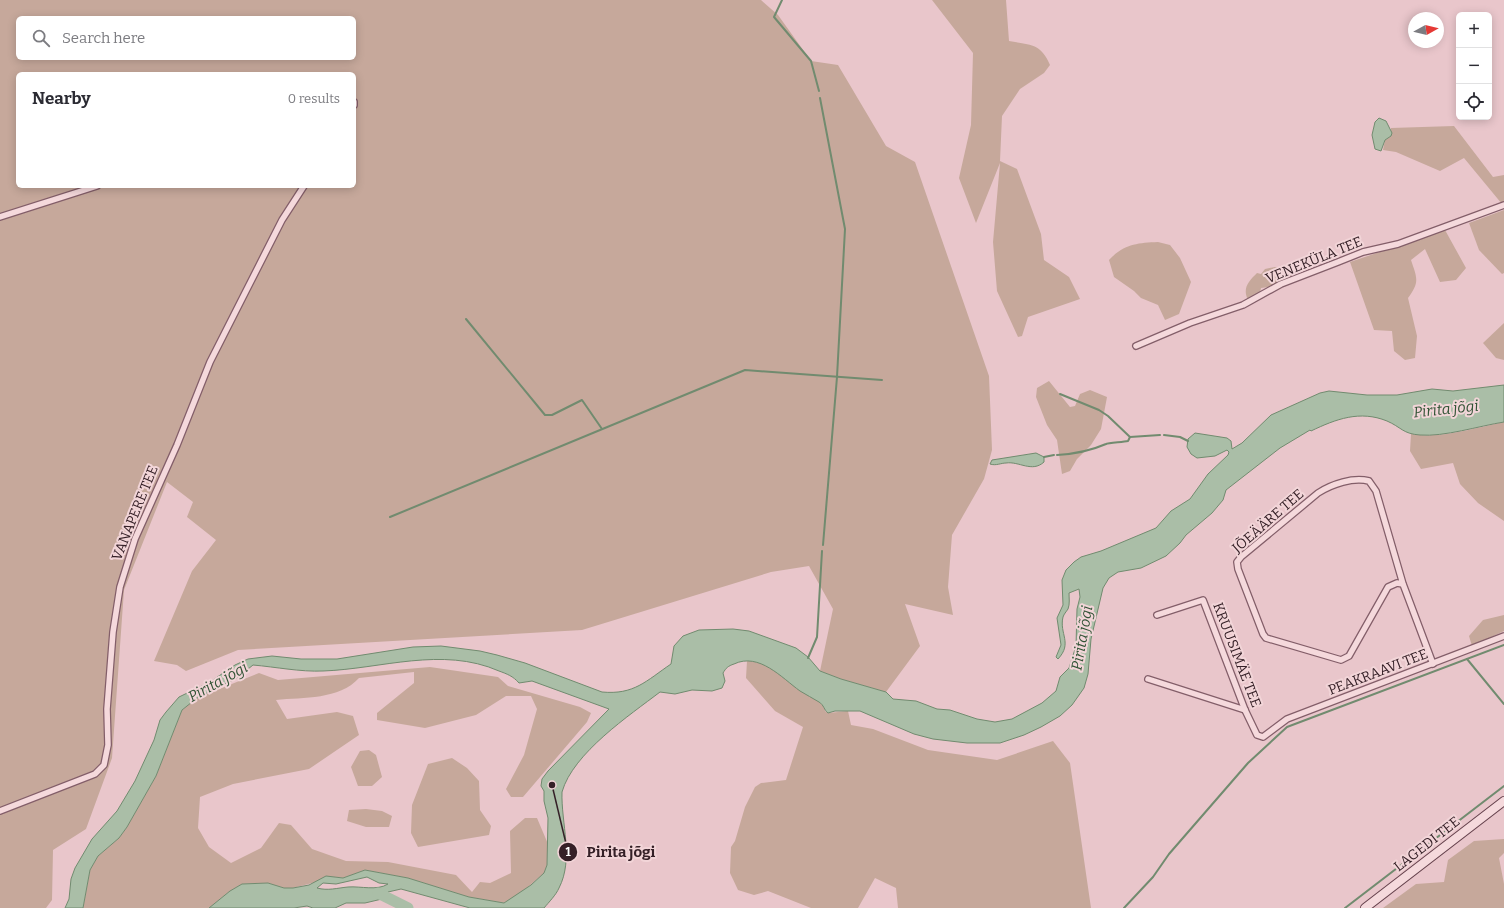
<!DOCTYPE html>
<meta charset="utf-8">
<style>
:root{--surface:#fff;--page:#f2f2f3;--text:#2b2b33;--muted:#7c7c81;--line:#e1e1e2}
body{margin:0;font-family:Bitter,serif;background:var(--page);color:var(--text)}
.controls{position:absolute;right:12px;top:12px;display:grid;overflow:hidden;border-radius:6px;box-shadow:0 2px 10px #0003}
.controls button{width:36px;height:36px;display:grid;place-items:center;padding:0;border:0;border-bottom:1px solid var(--line);background:var(--surface);color:var(--text);font:20px sans-serif}
.compass{position:absolute;left:1408px;top:12px;width:36px;height:36px;border-radius:50%;background:var(--surface);box-shadow:0 2px 10px #0003;rotate:82deg}
.list{margin:0;padding:0;list-style:none}
h2{display:flex;justify-content:space-between;align-items:center;height:52px;margin:0;padding:0 16px;font-size:17px}
h2 small{font-size:13px;font-weight:400;color:var(--muted)}
.icon{flex:none;width:22px;height:22px;fill:none;stroke:currentColor;stroke-width:2;stroke-linecap:round;stroke-linejoin:round}
.map{position:relative;flex:none;width:1504px;height:908px;overflow:hidden}
.search{position:absolute;background:var(--surface);box-shadow:0 2px 10px #0003;left:16px;top:16px;width:340px;height:44px;display:flex;align-items:center;gap:10px;box-sizing:border-box;padding:0 14px;border-radius:6px;color:var(--muted);font-size:15px}
.panel{position:absolute;background:var(--surface);box-shadow:0 2px 10px #0003;left:16px;top:72px;width:340px;height:116px;border-radius:6px}
.map>svg:first-child{display:block}
.green{fill:#c6a89b;fill-rule:evenodd}
.water{fill:#aabea7;stroke:#718b6f;fill-rule:evenodd}
.lines{fill:none;stroke-linecap:round;stroke-linejoin:round}
.stream{stroke:#718b6f;stroke-width:2}
.river{stroke:#aabea7;stroke-width:11}
.street-casing{stroke:#835e69;stroke-width:8}
.secondary-casing{stroke:#65414c;stroke-width:10}
.street{stroke:#f5d9dc;stroke-width:5.5}
.secondary{stroke:#f5d9dc;stroke-width:8}
.labels{text-anchor:middle;dominant-baseline:central;stroke-width:4;stroke-linejoin:round;paint-order:stroke}
.street-label{font-size:14px;fill:#352027;stroke:#f2d5d8}
.water-label{font-size:15px;font-style:italic;fill:#315335;stroke:#f2d5d8}
.leader{fill:none;stroke:#352027;stroke-width:1.5}
.callout-dot{fill:#352027;stroke:#f2d5d8;stroke-width:1.5}
.mark-label{font-size:12px;text-anchor:middle;font-weight:bold;fill:#fff}
.callout-label{font-size:15px;text-anchor:middle;font-weight:bold;fill:#352027;stroke:#f2d5d8;stroke-width:4;stroke-linejoin:round;paint-order:stroke}
</style>
<div class="map">
<svg width="1504" height="908" viewBox="0 0 1504 908">
<rect width="100%" height="100%" fill="#e9c6cb"/>
<g class="green">
<path d="M0 0H761L778 15 811 61 838 65 886 146 915 162 989 376 992 450 984 479 952 535 948 587 953 615 905 604 920 646 886 692 841 679 820 671 833 609 809 566 771 572 582 630 238 650 186 671 177 665 154 661 192 571 216 540 187 517 193 502 167 482 124 590 112 758 86 829 53 850 52 900 46 908H0ZM18 18H354V58H18ZM18 74H354V186H18Z"/>
<path d="M932 0H1006L1009 41C1030 45 1041 43 1050 65L1044 73 1020 89 1002 116 1000 161 1017 169 1041 234 1044 260 1069 277 1080 299 1028 317 1022 336 1018 337 997 291 993 242 1000 163 976 223 959 178 971 125 973 53Z"/>
<path d="M1454 126 1493 177 1504 175V203L1502 204 1464 158 1440 171 1396 152 1383 150 1385 140 1391 136V128Z"/>
<path d="M1504 210V273L1502 274 1479 250 1469 223Z"/>
<path d="M1445 230 1466 268 1456 280 1440 282 1425 249 1411 260C1417 278 1420 282 1408 298L1417 336 1415 358 1405 360 1394 351 1392 331 1374 330 1350 262Z"/>
<path d="M1158 242 1170 245 1180 258 1191 282 1179 314 1165 320 1158 305 1141 298 1134 291 1114 277 1109 260C1124 244 1137 243 1158 242Z"/>
<path d="M1275 267 1293 271 1290 279 1269 287 1261 288 1260 293 1248 300C1242 288 1249 281 1257 273L1261 274 1265 269Z"/>
<path d="M1504 323V360L1496 358 1483 343Z"/>
<path d="M1049 381 1070 407 1075 406 1080 394 1090 390 1107 397 1101 429 1091 445 1077 459 1070 471 1062 474 1057 440 1047 425 1036 397 1037 388Z"/>
<path d="M1504 422V521L1478 503 1460 484 1453 463 1421 469 1410 451 1411 434C1441 439 1475 428 1504 422Z"/>
<path d="M1504 615V631L1472 646 1469 636 1483 620Z"/>
<path d="M768 648 822 682 825 711 828 713 848 711 851 725 873 729 928 750 997 760 1053 741 1070 763 1091 908H898L896 888 875 878 858 908H811L768 891 754 895 738 890 730 873 731 847 735 841 745 807 755 787 761 783 786 780 803 727 775 711 746 678 747 661Z"/>
<path d="M430 667 498 677 508 686 580 707 591 713 587 722 523 797H511L506 789 524 755 537 709 531 696H506L476 715 425 728 377 720V713L414 683V672L359 678C339 700 304 697 276 700L287 719 337 712 353 716 359 735 309 769 233 784 200 797 198 828 209 847 231 863 261 848 279 823 291 825 312 849 346 861 388 862 456 875 472 892 480 882 490 883 511 873 510 831 525 818H537L548 844 547 865 544 873 521 893 504 903 469 897 408 878 365 870 343 878 335 877 293 888H284L268 883 242 884 230 891 209 908H83L90 870 98 856 119 838 127 827 156 776 182 710 197 698 259 673 278 680Z"/>
<path d="M369 750 376 755 382 777 372 786H358L351 767 360 751Z"/>
<path d="M452 758 467 768 479 781 480 810 491 826 489 835 418 847 411 833 412 805 428 764Z"/>
<path d="M366 809 382 811 392 816 389 827H366L347 821 349 810Z"/>
<path d="M1504 839V853L1499 858 1504 884V908H1383L1416 884 1444 882 1448 860 1474 841Z"/>
</g>
<g class="water">
<path d="M1379 118 1386 121 1392 133 1391 136 1385 140 1381 151 1375 149 1372 135 1375 122Z"/>
<path d="M1504 385V422C1479 426 1444 437 1420 435 1403 434 1401 427 1387 421 1360 410 1336 419 1311 431L1310 430 1280 448 1226 490 1223 500 1212 513 1186 535 1180 543 1166 556 1141 568 1118 572 1109 578 1103 588 1091 639 1088 674 1084 688 1072 705 1060 716 1041 727 1024 735 1000 743H967L933 739 914 734 860 711H835L828 713C824 710 824 705 819 702 813 698 806 695 800 691 782 678 759 652 734 664 728 666 726 668 723 673L725 681 722 688 712 691 692 690 675 694 660 692C630 715 573 753 562 792 561 823 574 859 559 888 556 895 549 902 544 908H470L401 889 388 892 382 899 365 903H346L335 908H313L307 906 294 908H209L230 891 242 884 268 883 284 888H293L309 885 326 876 343 878 365 870 408 878 469 897 504 903 531 885 544 873 547 865 548 818 544 801V791L541 786 542 779 548 771 609 709 532 681 519 683C513 676 507 674 499 671 442 646 381 669 323 671 300 672 276 667 253 665L237 678 197 698 182 710 156 776 127 827 119 838 98 856 90 870 83 908H65L69 899 71 879 75 868 92 839 117 811 135 781 154 740 160 720 166 712 179 697 210 682 235 665 248 659 272 656 301 659H337L413 647 441 646 480 651 497 655 525 663 602 692C634 695 646 681 671 664L674 646 683 636 699 630 733 629 749 631 796 648 808 657 820 671 841 679 886 692 893 699 916 701 937 709 950 710 977 719 995 722 1012 719 1042 703 1056 691 1060 677 1069 668 1076 646 1077 609 1080 597 1079 589 1069 593C1069 598 1070 604 1068 609 1066 612 1064 614 1063 617 1059 634 1073 643 1058 659L1056 657 1061 645 1057 618 1063 605 1062 580 1066 570 1074 562 1081 557 1101 551 1156 528 1171 511 1190 499 1208 474 1228 455 1229 452 1227 450 1215 456 1197 458 1191 454 1187 447 1188 439 1195 433 1227 438 1231 441 1232 449 1242 443 1271 415 1320 393 1329 391 1367 395H1397L1432 389 1453 391ZM367 877 379 883 388 884C377 891 361 886 348 887 337 888 328 891 317 888L323 883 336 884Z"/>
<path d="M1036 453 1044 457V462C1032 473 1019 461 1006 463 1001 463 996 466 990 464L992 460Z"/>
</g>
<g class="lines">
<g class="stream">
<path d="M782 0 774 17 811 61 819 91"/>
<path d="M820 98 845 229 837 377 823 545"/>
<path d="M466 319 545 415H552L582 400 602 429"/>
<path d="M1060 394 1099 410 1108 416 1130 437 1160 435"/>
<path d="M1164 435 1180 437 1188 441"/>
<path d="M1057 455C1075 454 1090 451 1106 444 1108 443 1123 442 1128 441L1130 437"/>
<path d="M1044 457 1054 455"/>
<path d="M390 517 745 370 882 380"/>
<path d="M808 658 817 637 822 551"/>
<path d="M1467 659 1504 704"/>
<path d="M1124 908 1153 877 1169 854 1248 763 1287 727 1504 645"/>
<path d="M1345 908 1504 786"/>
</g>
<path class="river" d="M378 893 408 908"/>
<defs>
<g id="street">
<path d="M354 102V105"/>
<path d="M0 217 97 186"/>
<path d="M1136 346 1190 323 1243 305 1281 284 1338 262 1363 252 1398 244 1504 205"/>
<path d="M1403 584 1397 583 1388 587 1349 656 1341 660 1266 638 1263 634 1238 569 1237 562 1241 557 1318 493C1332 484 1353 477 1369 481L1376 491 1403 584 1433 664"/>
<path d="M1157 615 1203 600 1245 710 1257 735 1263 737 1287 719 1504 636"/>
<path d="M1148 679 1245 710"/>
<path d="M0 811 95 774 104 765 108 745 107 709 113 632 120 587 135 539 177 445 210 362 282 220 304 186"/>
</g>
<path id="secondary" d="M1365 908 1504 801"/>
</defs>
<use href="#street" class="street-casing"/>
<use href="#secondary" class="secondary-casing"/>
<use href="#street" class="street"/>
<use href="#secondary" class="secondary"/>
</g>
<g class="labels">
<g class="street-label">
<text transform="translate(1314 260) rotate(-22)">VENEKÜLA TEE</text>
<text transform="translate(135 513) rotate(-68)">VANAPERE TEE</text>
<text transform="translate(1268 521) rotate(-41)">JÕEÄÄRE TEE</text>
<text transform="translate(1237 655) rotate(69)">KRUUSIMÄE TEE</text>
<text transform="translate(1378 672) rotate(-21)">PEAKRAAVI TEE</text>
<text transform="translate(1427 844) rotate(-38)">LAGEDI TEE</text>
</g>
<g class="water-label">
<text transform="translate(1446 409) rotate(-6)">Pirita jõgi</text>
<text transform="translate(1082 638) rotate(-80)">Pirita jõgi</text>
<text transform="translate(218 682) rotate(-29)">Pirita jõgi</text>
</g>
</g>
<path class="leader" d="M552 785L568 852"/>
<g class="callout-dot">
<circle cx="552" cy="785" r="4"/>
<circle cx="568" cy="852" r="10"/>
</g>
<g class="mark-label">
<text x="568" y="856">1</text>
</g>
<g class="callout-label">
<text x="621" y="857">Pirita jõgi</text>
</g>
</svg>
<div class="controls">
<button>+</button>
<button>−</button>
<button><svg class="icon" aria-label="locate" viewBox="0 0 24 24"><circle cx="12" cy="12" r="6"/><path d="M12 2v4M12 18v4M2 12h4M18 12h4"/></svg></button>
</div>
<svg class="compass" viewBox="-18 -18 36 36"><path d="M0-13l5 13h-10z" fill="#e53935"/><path d="M0 13l5-13h-10z" fill="#7c7c81"/></svg>
<div class="search"><svg class="icon" aria-label="search" viewBox="0 0 24 24"><circle cx="10" cy="10" r="6"/><path d="M15 15l6 6"/></svg>Search here</div>
<section class="panel">
<h2>Nearby<small>0 results</small></h2>
<ul class="list">
</ul>
</section>
</div>
